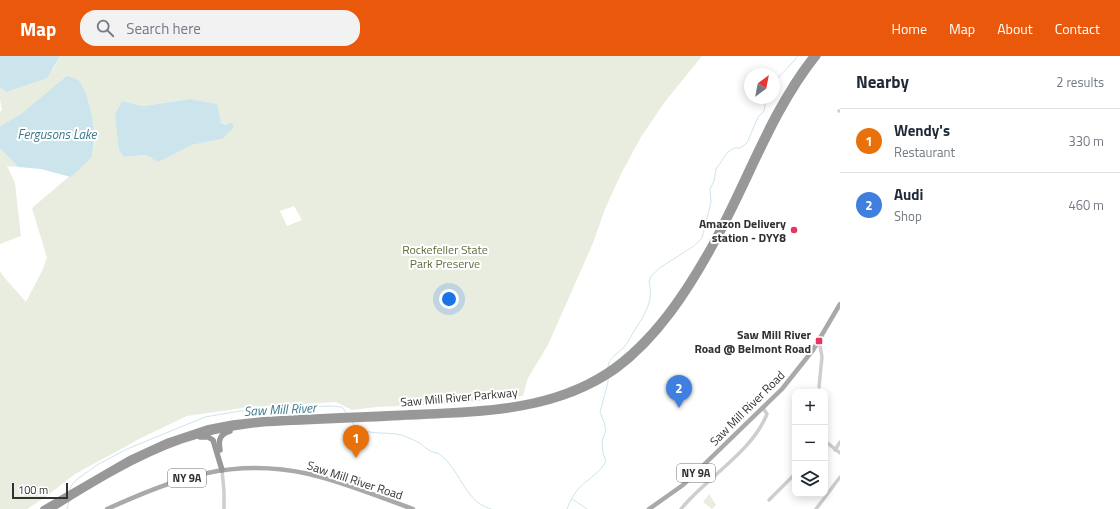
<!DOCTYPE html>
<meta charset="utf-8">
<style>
:root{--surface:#fff;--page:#f2f2f3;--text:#1f2937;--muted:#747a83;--line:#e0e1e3;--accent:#ea580c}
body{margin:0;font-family:"Titillium Web",sans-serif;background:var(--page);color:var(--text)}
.controls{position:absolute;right:12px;bottom:12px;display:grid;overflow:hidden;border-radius:8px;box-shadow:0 2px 10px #0003}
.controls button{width:36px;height:36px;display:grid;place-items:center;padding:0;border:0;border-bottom:1px solid var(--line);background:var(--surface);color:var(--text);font:20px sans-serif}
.compass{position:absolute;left:744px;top:12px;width:36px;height:36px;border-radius:50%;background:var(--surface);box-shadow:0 2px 10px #0003;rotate:32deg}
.scale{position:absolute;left:12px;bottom:10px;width:56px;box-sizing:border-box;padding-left:4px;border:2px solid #313131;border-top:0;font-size:11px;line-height:14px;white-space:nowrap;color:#313131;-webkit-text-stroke:3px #fff;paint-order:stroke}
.you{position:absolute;left:449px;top:243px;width:14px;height:14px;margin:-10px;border:3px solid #fff;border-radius:50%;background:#1a73e8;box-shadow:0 0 0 6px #1a73e833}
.badge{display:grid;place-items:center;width:26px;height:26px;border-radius:50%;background:var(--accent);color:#fff;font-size:13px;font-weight:700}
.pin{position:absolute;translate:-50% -33px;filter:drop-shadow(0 1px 2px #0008)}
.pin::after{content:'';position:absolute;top:21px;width:14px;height:12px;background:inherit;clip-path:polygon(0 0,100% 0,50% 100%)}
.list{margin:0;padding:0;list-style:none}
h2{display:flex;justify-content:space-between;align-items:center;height:52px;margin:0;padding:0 16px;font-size:17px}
h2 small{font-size:13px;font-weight:400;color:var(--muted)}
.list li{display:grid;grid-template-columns:26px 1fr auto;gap:12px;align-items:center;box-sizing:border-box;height:64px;padding:0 16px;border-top:1px solid var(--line)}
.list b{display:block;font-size:15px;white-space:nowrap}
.list p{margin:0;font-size:13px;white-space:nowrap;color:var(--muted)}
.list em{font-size:13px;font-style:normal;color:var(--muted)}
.icon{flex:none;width:22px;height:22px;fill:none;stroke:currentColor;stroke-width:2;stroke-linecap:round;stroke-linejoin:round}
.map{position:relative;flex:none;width:840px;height:453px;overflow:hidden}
header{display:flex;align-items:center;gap:24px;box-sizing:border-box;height:56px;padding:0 20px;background:var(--accent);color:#fff}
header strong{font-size:19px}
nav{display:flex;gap:22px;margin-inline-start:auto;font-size:14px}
.search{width:280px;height:36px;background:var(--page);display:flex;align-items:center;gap:10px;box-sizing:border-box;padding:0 14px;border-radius:16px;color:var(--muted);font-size:15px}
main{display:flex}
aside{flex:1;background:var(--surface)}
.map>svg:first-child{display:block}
.green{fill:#e9eddf;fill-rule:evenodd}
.water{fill:#cce5ed}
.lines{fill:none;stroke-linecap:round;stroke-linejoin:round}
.stream{stroke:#cce5ed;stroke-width:1}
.minor{stroke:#cecece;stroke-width:3.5}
.major{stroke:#a9a9a9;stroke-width:4.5}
.highway{stroke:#989898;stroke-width:5.5}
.poi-dot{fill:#e6355e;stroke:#fff;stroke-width:1.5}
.labels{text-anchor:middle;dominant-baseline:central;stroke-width:4;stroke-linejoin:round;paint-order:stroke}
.shield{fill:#fff;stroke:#6f6f6f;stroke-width:1}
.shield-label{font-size:11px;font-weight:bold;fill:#313131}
.poi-label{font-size:12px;font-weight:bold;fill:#313131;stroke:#fff;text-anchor:end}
.park-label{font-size:12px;fill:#5b6d3d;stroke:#fff}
.street-label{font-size:12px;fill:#313131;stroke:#fff}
.water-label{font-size:13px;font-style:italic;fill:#3b7a8d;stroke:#fff}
</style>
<header>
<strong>Map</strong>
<div class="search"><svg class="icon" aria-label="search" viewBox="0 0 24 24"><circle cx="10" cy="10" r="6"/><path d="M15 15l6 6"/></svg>Search here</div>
<nav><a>Home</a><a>Map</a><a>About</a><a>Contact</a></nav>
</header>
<main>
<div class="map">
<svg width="840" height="453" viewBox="0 0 840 453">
<rect width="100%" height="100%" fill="#fff"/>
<g class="green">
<path d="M60 0H702L664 47 641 81 621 118 605 153 593 187 548 289 528 322 523 340 452 348 377 351 352 354 336 346 249 351 187 360 143 381 75 418 44 442 27 453H0V215L3 220 26 246 42 215 47 202 32 152 92 101C93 94 96 86 95 79 94 60 87 41 79 24L67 21 21 58 0 70V56L2 54 0 44V31L6 36 53 13ZM191 43 216 48 221 67 226 69 222 83 192 89 158 105 146 99 125 101 115 58 122 45 143 50ZM294 150 302 164 287 170 280 155Z"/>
<path d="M0 93 18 111 7 110 15 127 21 180 0 188Z"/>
<path d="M709 438 716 449 712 453 703 446Z"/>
</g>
<g class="water">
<path d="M0 0H60L47 22 6 36 0 31Z"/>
<path d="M67 20 79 24 86 38 92 59 95 80 92 101 71 121 41 113 18 111 0 93V70L21 58Z"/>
<path d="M191 43 217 48 221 67 226 69 231 66 234 71 222 83 192 89 158 106 146 99 124 101 119 94 115 58 122 45 143 50Z"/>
</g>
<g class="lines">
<g class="stream">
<path d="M774 26 792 7 798 0"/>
<path d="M608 312C608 301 618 298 624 291 629 285 632 278 636 272 645 258 654 244 649 226L651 220 661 211 694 190 702 182 711 146 710 133 714 125 716 113 727 97 734 92H740L747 87 758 61 764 55 766 42"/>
<path d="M352 366C361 381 386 375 401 379 407 381 415 384 421 388 424 390 427 394 431 395 433 397 437 396 439 398 460 412 464 446 491 453"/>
<path d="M69 436 71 430 76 424 97 409 127 393 205 361 252 353 259 355 295 351 332 350 342 351 347 358"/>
<path d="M572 443 587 453"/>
<path d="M67 453 69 445"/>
<path d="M567 453C570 445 574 437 580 431 588 423 601 416 606 405L603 397 602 385 606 374 604 366 600 356 608 326V321"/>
</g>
<g class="minor">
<path d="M839 55H840"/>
<path d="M819 331 822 301 819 284"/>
<path d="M825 385 840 397"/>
<path d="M835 394 840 386"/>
<path d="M222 414 224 435V453"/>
<path d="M769 444 795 418"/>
<path d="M681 453C707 421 752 396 767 358L763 352"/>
<path d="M816 453 840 421"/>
</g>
<g class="major">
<path d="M107 453C176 422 232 401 309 418 344 426 379 441 413 453"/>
<path d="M649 453 683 429 782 333 813 294 840 248"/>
</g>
<g class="highway">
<path d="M200 381H208L213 384 222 414"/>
<path d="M220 394C218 384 220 378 230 375"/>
<path d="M43 453 131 402 168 385 207 372 233 367 260 364C309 361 358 359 407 357 475 354 548 354 607 315 652 285 685 235 711 188 745 126 768 56 812 0"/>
<path d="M52 453C92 428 136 401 181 385 207 376 234 371 261 368 309 365 358 364 406 361 478 358 555 358 617 314 659 283 690 235 715 189 750 127 773 56 818 0"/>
</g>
</g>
<g class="poi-dot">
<circle cx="794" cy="174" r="4"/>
<rect x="815" y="281" width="8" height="8" rx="2"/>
</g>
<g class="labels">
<g class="shield">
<rect x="677" y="408" width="38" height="18" rx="3"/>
<rect x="168" y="413" width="38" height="18" rx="3"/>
</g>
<g class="shield-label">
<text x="696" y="417">NY 9A</text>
<text x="187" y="422">NY 9A</text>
</g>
<g class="poi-label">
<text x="786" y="167">Amazon Delivery<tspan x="786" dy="14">station - DYY8</tspan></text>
<text x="811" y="278">Saw Mill River<tspan x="811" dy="14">Road @ Belmont Road</tspan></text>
</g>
<g class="park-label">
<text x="445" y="193">Rockefeller State<tspan x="445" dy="14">Park Preserve</tspan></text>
</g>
<g class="street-label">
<text transform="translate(459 341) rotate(-5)">Saw Mill River Parkway</text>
<text transform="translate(747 352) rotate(-45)">Saw Mill River Road</text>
<text transform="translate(355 424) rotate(18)">Saw Mill River Road</text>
</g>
<g class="water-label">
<text x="57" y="78">Fergusons Lake</text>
<text transform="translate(280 353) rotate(-3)">Saw Mill River</text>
</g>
</g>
</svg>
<div class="controls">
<button>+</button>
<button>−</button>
<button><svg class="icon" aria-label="layers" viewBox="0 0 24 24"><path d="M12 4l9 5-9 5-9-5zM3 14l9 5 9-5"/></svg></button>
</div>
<svg class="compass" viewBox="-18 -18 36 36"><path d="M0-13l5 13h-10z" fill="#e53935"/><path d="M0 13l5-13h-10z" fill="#747a83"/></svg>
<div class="scale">100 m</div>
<div class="you"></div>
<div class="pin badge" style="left:356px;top:402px;background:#e8710a">1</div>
<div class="pin badge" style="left:679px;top:352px;background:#3f7fe0">2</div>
</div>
<aside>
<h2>Nearby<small>2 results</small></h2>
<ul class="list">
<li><span class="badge" style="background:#e8710a">1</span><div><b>Wendy's</b><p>Restaurant</p></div><em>330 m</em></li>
<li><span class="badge" style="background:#3f7fe0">2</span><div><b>Audi</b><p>Shop</p></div><em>460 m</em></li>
</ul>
</aside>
</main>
